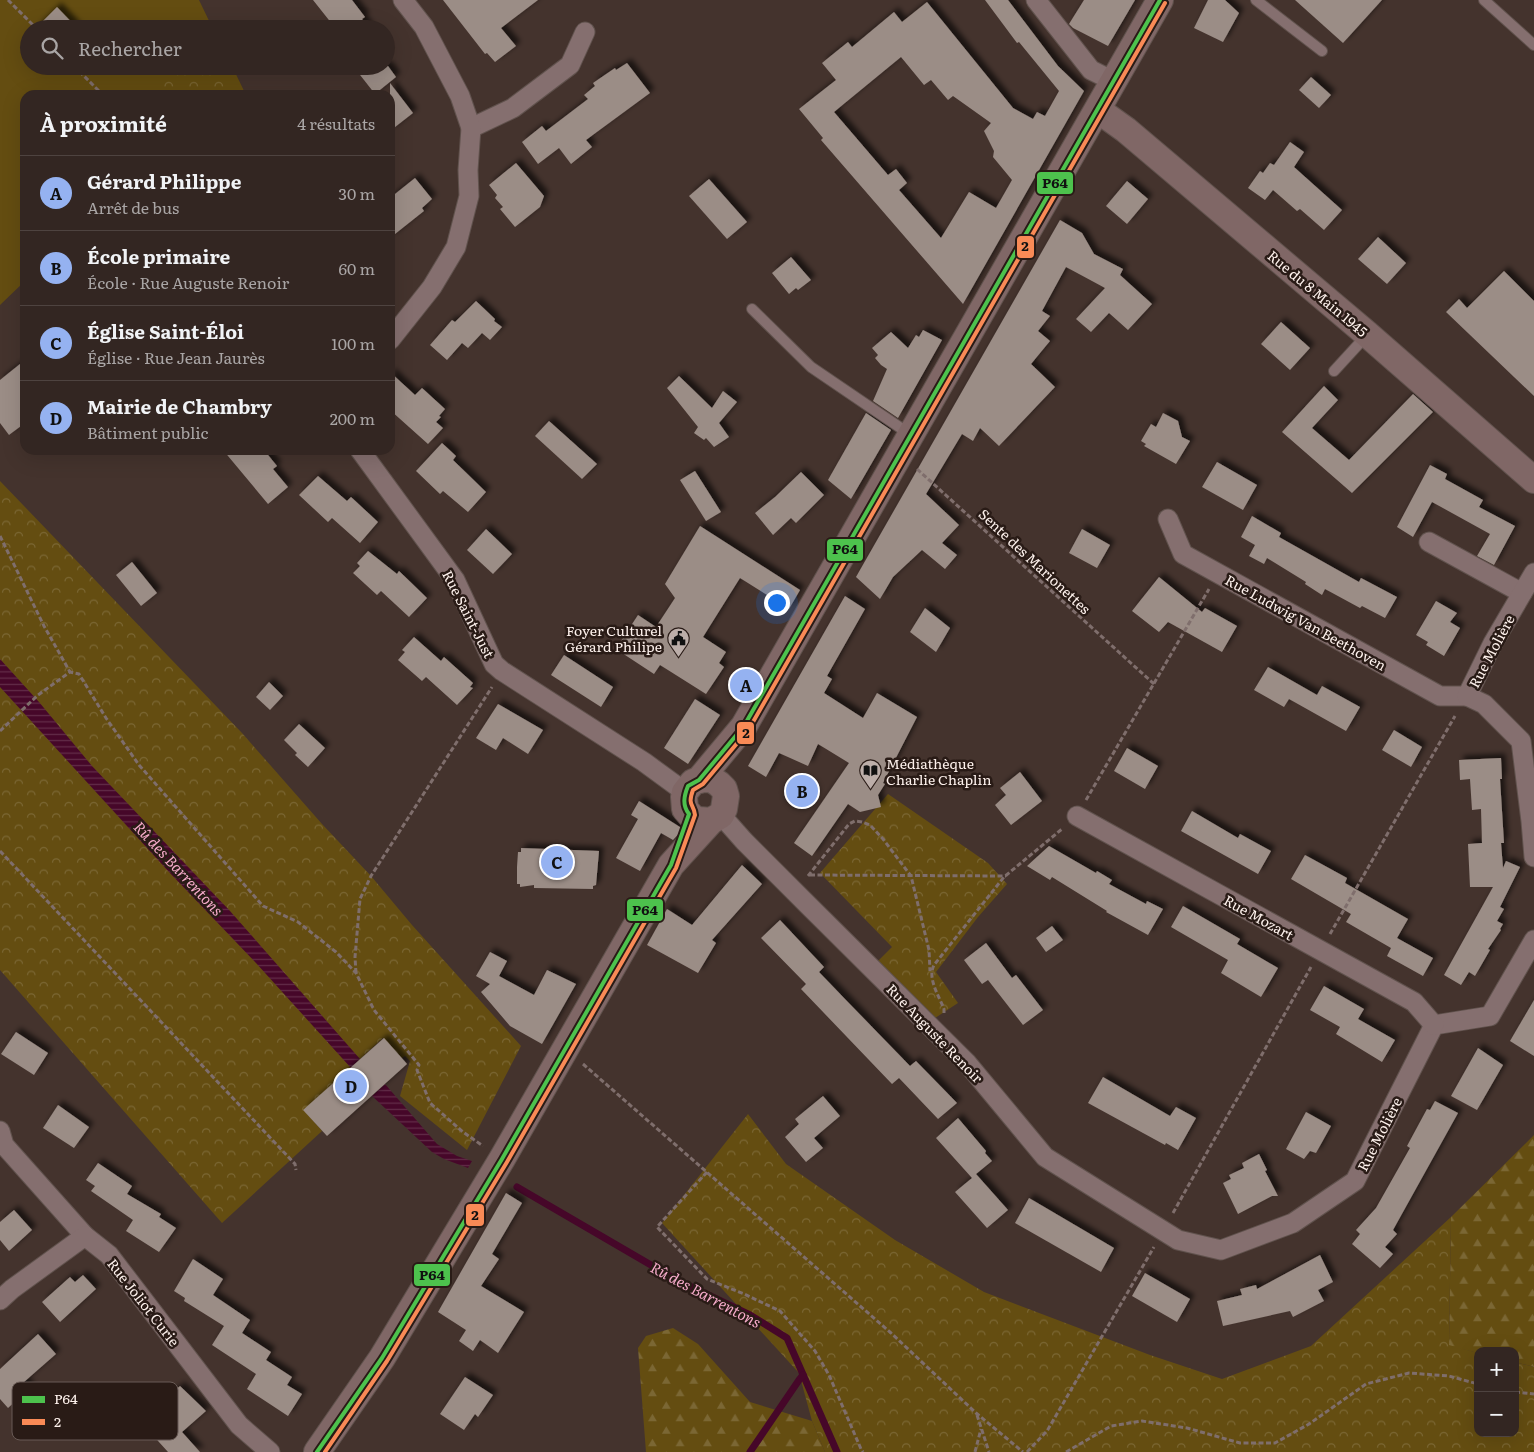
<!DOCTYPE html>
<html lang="fr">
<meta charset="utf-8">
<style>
:root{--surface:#332622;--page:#3b2e2a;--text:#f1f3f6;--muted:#a9a5a5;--line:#4e4340;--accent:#95b2f1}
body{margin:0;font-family:Literata,serif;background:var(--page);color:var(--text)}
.controls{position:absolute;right:15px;bottom:15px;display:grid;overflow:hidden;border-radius:10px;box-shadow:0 5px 20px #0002}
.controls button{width:45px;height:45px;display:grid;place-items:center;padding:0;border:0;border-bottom:1px solid var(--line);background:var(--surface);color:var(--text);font:25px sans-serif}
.you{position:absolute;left:776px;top:602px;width:18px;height:18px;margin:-12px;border:4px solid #fff;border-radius:50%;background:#1a73e8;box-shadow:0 0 0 8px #1a73e833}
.badge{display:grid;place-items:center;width:32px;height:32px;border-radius:50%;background:var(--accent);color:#111;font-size:16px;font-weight:700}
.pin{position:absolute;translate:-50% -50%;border:2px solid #fff;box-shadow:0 1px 5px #0006}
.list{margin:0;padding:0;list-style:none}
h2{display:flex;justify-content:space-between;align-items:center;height:65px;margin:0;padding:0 20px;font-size:21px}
h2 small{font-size:16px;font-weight:400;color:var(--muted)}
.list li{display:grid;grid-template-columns:32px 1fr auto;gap:15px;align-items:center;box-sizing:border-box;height:75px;padding:0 20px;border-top:1px solid var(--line)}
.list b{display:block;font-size:19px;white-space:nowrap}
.list p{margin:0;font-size:16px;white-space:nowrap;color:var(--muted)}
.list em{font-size:16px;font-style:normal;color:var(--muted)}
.icon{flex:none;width:28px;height:28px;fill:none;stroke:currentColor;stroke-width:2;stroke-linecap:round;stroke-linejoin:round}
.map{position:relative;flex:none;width:1534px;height:1452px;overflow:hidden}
.search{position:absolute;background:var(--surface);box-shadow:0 5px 20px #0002;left:20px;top:20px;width:375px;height:55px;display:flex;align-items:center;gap:12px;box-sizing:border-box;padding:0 18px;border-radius:28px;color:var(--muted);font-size:19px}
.panel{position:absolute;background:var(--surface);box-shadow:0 5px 20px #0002;left:20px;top:90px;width:375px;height:365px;border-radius:15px}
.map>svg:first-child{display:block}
.grass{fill:#644d11}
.forest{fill:url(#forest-firs)}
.park{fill:url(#park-crowns)}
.water{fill:url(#water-rules)}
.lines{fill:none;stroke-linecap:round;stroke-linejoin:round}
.stream{stroke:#460729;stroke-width:7}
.building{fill:#9b8d86;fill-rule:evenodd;filter:url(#shadow)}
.lane-casing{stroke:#60524d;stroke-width:12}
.street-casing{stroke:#60524d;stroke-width:21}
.secondary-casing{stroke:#60524d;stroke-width:28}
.path{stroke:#7f6e6c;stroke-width:3;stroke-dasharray:5 2.5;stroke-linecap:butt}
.lane{stroke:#856f6f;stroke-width:10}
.street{stroke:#856f6f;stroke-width:19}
.secondary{stroke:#806766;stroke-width:26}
.bus-1-casing{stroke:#291b16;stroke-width:8}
.bus-2-casing{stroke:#291b16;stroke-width:8}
.bus-1{stroke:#4dc24d;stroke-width:4}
.bus-2{stroke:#f98a56;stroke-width:4}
.labels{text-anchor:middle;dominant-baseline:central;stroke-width:5;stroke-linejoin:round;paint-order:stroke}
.street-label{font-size:14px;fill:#fdf1ec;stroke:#291b16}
.poi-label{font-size:14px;fill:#fdf1ec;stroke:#291b16;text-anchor:end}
.water-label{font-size:15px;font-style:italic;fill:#f6abca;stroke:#291b16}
.key{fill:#291b16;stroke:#695b56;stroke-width:1}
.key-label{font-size:14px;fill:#fdf1ec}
.line-badge{stroke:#291b16;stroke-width:2}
.pale-badge-label{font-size:14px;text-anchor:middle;font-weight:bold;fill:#111}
</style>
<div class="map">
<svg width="1534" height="1452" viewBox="0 0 1534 1452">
<defs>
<pattern id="forest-firs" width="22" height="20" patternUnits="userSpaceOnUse" patternTransform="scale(1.25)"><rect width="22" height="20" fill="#644d11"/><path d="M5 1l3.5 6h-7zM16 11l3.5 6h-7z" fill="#7b6734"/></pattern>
<pattern id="park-crowns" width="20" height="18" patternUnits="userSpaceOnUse" patternTransform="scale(1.25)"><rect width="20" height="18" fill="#644d11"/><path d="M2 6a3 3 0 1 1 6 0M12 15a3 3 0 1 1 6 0" fill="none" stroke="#7b6734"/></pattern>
<pattern id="water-rules" width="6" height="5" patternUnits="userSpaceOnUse" patternTransform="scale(1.25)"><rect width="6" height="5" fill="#460729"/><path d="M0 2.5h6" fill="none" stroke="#622c48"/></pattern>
<filter id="shadow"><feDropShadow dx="4.5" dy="-4.5" stdDeviation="2.5" flood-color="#0009"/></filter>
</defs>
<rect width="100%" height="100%" fill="#44332d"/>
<path class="grass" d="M0 0H199L213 29H29V66H232L246 95H25V281L0 305Z"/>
<g class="forest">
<path d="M1534 1135V1367L1515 1362V1351H1478V1353L1449 1346 1451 1217Z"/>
<path d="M673 1328 698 1344 750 1402 812 1421 825 1452H646L638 1348 646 1336Z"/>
</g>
<g class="park">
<path d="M178 66H207L237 95H150Z"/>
<path d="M0 481 242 733 322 824 371 876 412 925 521 1046 467 1150 400 1096 410 1061 405 1056 402 1058 383 1038 304 1110 322 1131 222 1223 0 970Z"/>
<path d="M888 794 988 863 1007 884 978 917 936 972 958 1003 932 1020 876 963 892 947 820 873Z"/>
<path d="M748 1114 786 1164 895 1240 984 1292 1150 1355 1222 1379 1311 1346 1451 1217 1449 1345 1478 1353V1433H1515V1362L1534 1367V1452H825L812 1421 799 1373 662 1223Z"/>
</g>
<g class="water">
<path d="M0 659 39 702 92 766 230 911 360 1059 351 1068 256 963 169 872 0 687Z"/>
<path d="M385 1084 437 1144 457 1156 472 1161 468 1168 444 1159 432 1152 372 1096Z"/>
</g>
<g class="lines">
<g class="stream">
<path d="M517 1187 675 1279 750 1315 787 1338 837 1452"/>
<path d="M750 1452 799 1380 803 1375"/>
</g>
</g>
<g class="building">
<path d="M313 0H352L365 17 362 19 370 29H336Z"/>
<path d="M443 0H538L501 28 516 46 495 62 487 53 485 54Z"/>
<path d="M985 0H1008L1058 66 1084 91 963 304 821 140 823 138 799 109 836 80 822 63 848 42 852 47 894 12 902 22 927 2 1013 108 1033 119 1037 112 1045 116 1059 91 1019 42 1017 43ZM901 57 924 85 931 80 948 100 953 96 991 123 984 131 994 151 993 157 1012 180 996 208 969 192 941 238 899 190 907 183 896 169 888 175 834 112Z"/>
<path d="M1084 0H1135L1108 46 1073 28 1069 24Z"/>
<path d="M1208 0H1225L1239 13 1223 42 1194 28Z"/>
<path d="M1295 0H1382L1343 43Z"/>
<path d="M57 7 78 29H35Z"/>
<path d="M627 63 650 93 586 140 592 147 571 164 559 148 538 164 522 142 542 126 546 131 588 99 584 95 595 86 593 83 615 68 616 70Z"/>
<path d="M353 66H388L396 77 375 94Z"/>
<path d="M1311 77 1331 95 1319 108 1299 90Z"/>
<path d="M390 83 413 113 390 131Z"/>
<path d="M1290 142 1304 152 1294 167 1342 210 1324 230 1300 209 1297 211 1273 190 1265 200 1248 188 1260 171 1263 173 1270 163 1274 165Z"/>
<path d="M516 163 544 196 540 207 515 227 500 209 503 207 495 198 497 195 489 185Z"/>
<path d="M415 178 432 199 422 208 424 211 390 238V198Z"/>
<path d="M709 179 747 222 727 239 689 196Z"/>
<path d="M1127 181 1148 199 1127 224 1106 206Z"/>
<path d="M1060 220 1082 233 1094 254 1123 269 1120 275 1152 304 1128 330 1109 313 1091 332 1076 319 1105 288 1066 267 1042 311 1050 316 1038 331 1050 341 1031 364 1055 387 999 446 980 428 973 441 962 434 926 494 959 525 942 543 957 555 945 569 922 550 893 577 880 599 856 577Z"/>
<path d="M1378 237 1406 263 1387 284 1358 259Z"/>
<path d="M791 257 811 280 798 290 796 288 789 294 772 273Z"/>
<path d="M1504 271 1534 301V396L1446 312 1459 299 1467 308Z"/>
<path d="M476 301 495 319 494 321 502 327 490 340 482 333 468 348 462 343 447 360 430 345 452 320 455 322Z"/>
<path d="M1281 322 1310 348 1290 370 1261 344Z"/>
<path d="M923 330 942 340 898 418 873 401 887 369 881 365 875 358 878 355 872 348 891 332 908 348 916 335 919 337Z"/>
<path d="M25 360V423L9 435 0 423V380Z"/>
<path d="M390 372 415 395 422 388 445 409 439 416 441 417 436 422 443 428 428 444 390 410Z"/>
<path d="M679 376 712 408 723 391 737 402 719 423 729 437 714 447 706 438 704 440 694 433 698 427 667 388Z"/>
<path d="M1324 386 1338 400 1312 428 1349 460 1413 394 1433 412 1352 493 1282 432Z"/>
<path d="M866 413 891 430 851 499 828 480Z"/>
<path d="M1163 413 1178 421 1182 437 1190 441 1176 464 1144 446 1146 444 1141 441 1151 424 1156 427Z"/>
<path d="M549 421 597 464 582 479 535 436Z"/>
<path d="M442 443 456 456 453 460 486 492 468 512 443 491 440 494 416 471Z"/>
<path d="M223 450H264L277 466 273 469 288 487 268 504Z"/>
<path d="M1217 462 1257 485 1243 510 1202 487Z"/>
<path d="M1430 465 1447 474 1445 479 1483 500 1479 507 1515 526 1494 565 1477 556 1490 534 1432 502 1413 537 1397 527Z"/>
<path d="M695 471 721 512 706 521 680 480Z"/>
<path d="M801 472 824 495 796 523 791 518 773 535 755 513 775 497Z"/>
<path d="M318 476 347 501 351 497 378 522 360 543 332 518 328 522 299 495Z"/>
<path d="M1252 516 1281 533 1279 537 1359 582 1361 578 1397 597 1385 618 1362 606 1360 608 1325 589 1322 595 1305 584 1306 582 1267 558 1264 564 1249 556 1255 545 1241 537Z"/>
<path d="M700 526 800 590 789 609 740 578 703 637 726 652 719 663 724 667 706 694 660 665 654 674 622 653 627 645 621 641 638 615 656 627 675 598 665 584Z"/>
<path d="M486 529 512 554 493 574 467 550Z"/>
<path d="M1082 529 1110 545 1097 568 1069 553Z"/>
<path d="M368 551 397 574 399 571 427 598 409 617 381 591 377 595 353 573 360 566 357 563Z"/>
<path d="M132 562 157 593 141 606 116 575Z"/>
<path d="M1159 577 1202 612 1205 608 1237 626 1222 652 1168 622 1159 632 1132 611Z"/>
<path d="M845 596 865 609 827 676 832 679 824 693 863 718 877 693 917 717 883 783 885 784 878 795 881 807 860 812 848 804 812 856 794 843 849 763 818 744 808 766 779 753 766 777 748 766Z"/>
<path d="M1436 601 1457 613 1450 622 1460 628 1444 656 1426 645 1428 642 1416 635Z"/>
<path d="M925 608 950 628 936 652 910 632Z"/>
<path d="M414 637 441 661 444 657 473 683 470 687 473 688 457 705 426 677 422 681 398 660 405 652 402 650Z"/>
<path d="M564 655 613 687 601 707 551 675Z"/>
<path d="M1268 667 1317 695 1322 686 1360 707 1346 731 1289 699 1284 707 1254 690Z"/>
<path d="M269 682 283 696 270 710 256 697Z"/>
<path d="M695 699 720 715 688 764 664 748Z"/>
<path d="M498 704 543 730 528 754 503 738 496 750 476 738Z"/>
<path d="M299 724 325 748 308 767 295 755 297 753 284 740Z"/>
<path d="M1394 730 1422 747 1411 767 1382 750Z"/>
<path d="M1127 748 1158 766 1145 789 1114 771Z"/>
<path d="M1501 758 1502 779H1500L1504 843H1501L1503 868 1506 861 1520 867 1500 907 1504 909 1497 921 1503 924 1500 929 1501 930 1488 949 1490 950 1475 976 1469 972 1461 985 1444 975 1493 887H1470L1468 844 1482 843 1481 809 1472 810 1470 779 1460 780 1459 760Z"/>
<path d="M1020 772 1042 801 1011 825 995 805 1006 795 1000 788Z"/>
<path d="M639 801 683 829 673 840 661 833 640 871 616 858 638 819 631 815Z"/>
<path d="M1192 811 1238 838 1240 834 1271 851 1258 874 1181 831Z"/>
<path d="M1049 846 1096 873 1097 871 1112 880 1109 884 1146 904 1147 901 1163 909 1148 935 1106 912 1107 911 1052 877 1050 880 1027 866Z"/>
<path d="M521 848 599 851 596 885 593 886V889L534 888V885L520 887V884H517V867L518 852H521Z"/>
<path d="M1305 855 1347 878 1345 883 1408 919 1397 938 1433 958 1423 976 1387 956 1391 948 1346 922 1351 914 1291 879Z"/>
<path d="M742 865 762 884 712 940 716 943 698 973 647 945 667 909 692 925Z"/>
<path d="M1183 906 1240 939 1237 944 1278 968 1261 997 1221 973 1228 960 1171 927Z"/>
<path d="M780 920 824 967 819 972 844 998 910 1066 916 1061 957 1103 938 1119 899 1078 892 1084 801 989 806 984 761 938Z"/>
<path d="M1052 926 1063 940 1046 952 1036 938Z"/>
<path d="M986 943 1012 978 1016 975 1043 1010 1023 1025 988 980 982 984 964 960Z"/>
<path d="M490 952 507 961 499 976 534 995 547 970 576 984 542 1044 510 1026 481 992 490 984 476 976Z"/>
<path d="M1324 986 1364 1009 1358 1019 1395 1040 1382 1062 1336 1034 1340 1027 1310 1010Z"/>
<path d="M1534 1000V1056L1510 1041Z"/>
<path d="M16 1032 48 1053 34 1075 1 1054Z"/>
<path d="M384 1038 407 1064 327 1136 303 1110Z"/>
<path d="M1478 1048 1503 1065 1477 1110 1451 1096Z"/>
<path d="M1103 1077 1170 1116 1176 1107 1196 1118 1178 1150 1166 1143 1165 1145 1088 1103Z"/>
<path d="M823 1096 840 1116 814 1138 823 1148 806 1162 785 1137 799 1124 795 1119Z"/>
<path d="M1435 1101 1458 1113 1393 1230 1397 1234 1385 1247 1393 1254 1380 1268 1352 1244 1360 1234 1356 1230 1376 1208 1410 1148 1407 1146 1427 1109 1430 1110Z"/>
<path d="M58 1105 89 1127 74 1148 43 1128Z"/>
<path d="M1306 1112 1331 1126 1316 1153 1310 1151 1304 1159 1286 1149Z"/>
<path d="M958 1118 986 1151 985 1153 992 1161 976 1174 1008 1210 987 1228 955 1192 972 1178 936 1138Z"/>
<path d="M1259 1154 1267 1170 1265 1171 1278 1196H1272L1238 1214 1223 1183 1231 1179 1229 1175 1244 1168 1242 1163Z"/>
<path d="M98 1163 132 1186 127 1194 161 1214 159 1217 176 1228 159 1252 126 1231 133 1220 91 1191 95 1186 86 1180Z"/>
<path d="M506 1193 522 1203 492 1254 499 1259 481 1286 524 1312 498 1353 480 1340 473 1351 459 1341 466 1330 438 1312Z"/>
<path d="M1029 1198 1114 1248 1101 1272 1015 1223Z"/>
<path d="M14 1210 32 1230 9 1251 0 1240V1222Z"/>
<path d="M1320 1255 1333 1282 1318 1290 1324 1301 1293 1317 1290 1311 1223 1326 1217 1301 1242 1295 1240 1289 1256 1285 1257 1289Z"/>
<path d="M193 1259 223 1279 213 1295 250 1320 242 1333 271 1352 266 1360 292 1377 287 1385 302 1394 288 1416 247 1389 256 1374 212 1345 224 1326 184 1301 185 1298 174 1291Z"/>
<path d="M1145 1273 1190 1299 1177 1322 1132 1296Z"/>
<path d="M83 1275 96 1289 60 1322 42 1302 70 1277 75 1282Z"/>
<path d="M38 1334 56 1354 24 1382 31 1387 8 1408 0 1399V1369Z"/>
<path d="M465 1377 493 1395 478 1417 475 1414 464 1430 440 1414Z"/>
<path d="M180 1386 206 1411 182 1432 200 1452H168L140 1421Z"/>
</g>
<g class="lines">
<defs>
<g id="lane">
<path d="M1256 0 1322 51"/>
<path d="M1484 0 1534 45"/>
<path d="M752 309 811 367 911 435"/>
<path d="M1334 371 1367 335"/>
</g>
<g id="street">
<path d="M1036 0 1091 70 1113 81"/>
<path d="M471 128 513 108 570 65 585 32"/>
<path d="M390 340 432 287 456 247 469 196 468 170 471 128 460 96 424 27 403 0"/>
<path d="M360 450 455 580 494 664 502 671 644 762 685 792"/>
<path d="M1168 519 1183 554 1440 696H1467"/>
<path d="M1429 542 1522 593"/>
<path d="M1534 573 1493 643 1467 696 1484 704 1521 741 1531 821 1534 857"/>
<path d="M721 815 744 841 809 906 967 1063 1045 1157 1178 1240 1221 1250 1293 1223 1355 1181 1434 1025 1490 1016 1534 940"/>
<path d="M1077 816 1414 1002 1434 1025"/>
<path d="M0 1131 4 1145 85 1236"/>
<path d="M0 1300 12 1289 85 1236 109 1255 239 1425 270 1452"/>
</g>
<g id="secondary">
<path d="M1098 110 1126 130 1367 334 1534 480"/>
<path d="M699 780 744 726 1160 0"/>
<path d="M317 1452 382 1358 502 1159 671 865 711 821 721 815 724 809 726 796 724 789 719 784 713 780 706 779 699 780 693 782 685 792 684 797 685 809 693 818 699 820 711 821"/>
</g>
</defs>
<use href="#lane" class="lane-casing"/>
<use href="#street" class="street-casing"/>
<use href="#secondary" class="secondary-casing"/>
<g class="path">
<path d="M8 0 37 29"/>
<path d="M74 66 103 95"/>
<path d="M917 469 1154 684"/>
<path d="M0 536 44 626 70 672"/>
<path d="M0 731 38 695 70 672 79 674 106 718 139 765 263 906 298 922 336 952 356 973 374 1010 419 1065 417 1070 430 1103 463 1132 483 1146"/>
<path d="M1086 800 1209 589"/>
<path d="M0 851 295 1164 296 1170"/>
<path d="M810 875 1006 876"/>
<path d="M808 876 849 824 855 821 862 822 870 825 883 839 911 876 929 950 930 971"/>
<path d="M1330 934 1455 716"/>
<path d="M356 973 355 957 360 899 371 876 492 687"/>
<path d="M944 1013V1009C939 996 927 978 934 965L1004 877 1062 829"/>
<path d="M583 1064 891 1333 976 1413 1023 1452"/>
<path d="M707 1172 657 1227 707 1279 744 1294 780 1311 815 1351 829 1375 861 1449 863 1452"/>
<path d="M1173 1213 1311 967"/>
<path d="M1515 1392 1534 1394"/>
<path d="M977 1415 989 1452"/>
<path d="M975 1452 981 1429"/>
<path d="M1027 1452 1047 1431 1154 1247"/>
<path d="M1066 1452 1111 1426 1142 1421 1187 1428 1240 1443H1275L1309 1424 1366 1384 1409 1373 1449 1376 1478 1384"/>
</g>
<use href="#lane" class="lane"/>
<use href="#street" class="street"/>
<use href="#secondary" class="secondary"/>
<defs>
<path id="bus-1" d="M317 1452 382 1358 502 1159 671 865 689 814C682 805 684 796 688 786L699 780 744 726 1160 0"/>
<path id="bus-2" d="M325 1452 387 1361 507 1162 676 868 695 815C694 804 687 806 693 790L703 784 749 729 1165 3"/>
</defs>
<use href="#bus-1" class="bus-1-casing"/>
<use href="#bus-2" class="bus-2-casing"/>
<use href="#bus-1" class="bus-1"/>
<use href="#bus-2" class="bus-2"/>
</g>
<defs>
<symbol id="civic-pin" viewBox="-11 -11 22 30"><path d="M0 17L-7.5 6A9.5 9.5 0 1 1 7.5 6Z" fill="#bcaea9" stroke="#291b16"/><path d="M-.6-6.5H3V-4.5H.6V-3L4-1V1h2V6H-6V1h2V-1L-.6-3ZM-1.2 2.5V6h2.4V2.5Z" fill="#111"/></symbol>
<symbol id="library-pin" viewBox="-11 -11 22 30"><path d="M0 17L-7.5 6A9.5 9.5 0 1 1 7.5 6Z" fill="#bcaea9" stroke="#291b16"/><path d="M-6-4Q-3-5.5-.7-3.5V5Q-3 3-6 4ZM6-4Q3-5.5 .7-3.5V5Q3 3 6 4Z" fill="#111"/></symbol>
</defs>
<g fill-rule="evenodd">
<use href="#civic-pin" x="666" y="626" width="25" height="34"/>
<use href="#library-pin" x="858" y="758" width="25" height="34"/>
</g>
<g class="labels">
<g class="street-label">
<text transform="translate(1318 293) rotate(40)">Rue du 8 Main 1945</text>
<text transform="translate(1035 561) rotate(43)">Sente des Marionettes</text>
<text transform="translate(469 614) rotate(63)">Rue Saint-Just</text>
<text transform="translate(1306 622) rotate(29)">Rue Ludwig Van Beethoven</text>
<text transform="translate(1491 651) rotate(-62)">Rue Molière</text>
<text transform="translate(1259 917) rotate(29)">Rue Mozart</text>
<text transform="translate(935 1033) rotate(46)">Rue Auguste Renoir</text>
<text transform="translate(1379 1134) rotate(-63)">Rue Molière</text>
<text transform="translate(144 1302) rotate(52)">Rue Joliot Curie</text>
</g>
<g class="poi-label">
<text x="662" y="630">Foyer Culturel<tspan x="662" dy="16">Gérard Philipe</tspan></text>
<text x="886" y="763" text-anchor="start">Médiathèque<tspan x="886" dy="16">Charlie Chaplin</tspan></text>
</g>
<g class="water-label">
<text transform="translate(179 868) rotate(47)">Rû des Barrentons</text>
<text transform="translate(706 1294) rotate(28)">Rû des Barrentons</text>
</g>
</g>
<rect x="12" y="1382" width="166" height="58" rx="8" class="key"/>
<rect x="22" y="1396" width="23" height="7" fill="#4dc24d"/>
<rect x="22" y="1419" width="23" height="6" fill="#f98a56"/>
<g class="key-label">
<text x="54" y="1404">P64</text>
<text x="54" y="1427">2</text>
</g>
<g class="line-badge">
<rect x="1036" y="171" width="38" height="24" rx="5" fill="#4dc24d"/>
<rect x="1016" y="235" width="19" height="24" rx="5" fill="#f98a56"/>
<rect x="826" y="538" width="38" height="24" rx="5" fill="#4dc24d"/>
<rect x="736" y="721" width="19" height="24" rx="5" fill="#f98a56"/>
<rect x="626" y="898" width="38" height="24" rx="5" fill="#4dc24d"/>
<rect x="465" y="1203" width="20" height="24" rx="5" fill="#f98a56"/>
<rect x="413" y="1263" width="38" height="24" rx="5" fill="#4dc24d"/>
</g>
<g class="pale-badge-label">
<text x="1055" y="188">P64</text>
<text x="1025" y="251">2</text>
<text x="845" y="554">P64</text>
<text x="746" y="738">2</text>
<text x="645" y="915">P64</text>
<text x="475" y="1220">2</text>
<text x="432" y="1280">P64</text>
</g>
</svg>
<div class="controls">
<button>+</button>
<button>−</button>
</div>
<div class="you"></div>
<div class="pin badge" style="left:746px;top:685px">A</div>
<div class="pin badge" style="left:802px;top:791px">B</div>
<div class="pin badge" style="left:557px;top:862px">C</div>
<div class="pin badge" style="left:351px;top:1086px">D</div>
<div class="search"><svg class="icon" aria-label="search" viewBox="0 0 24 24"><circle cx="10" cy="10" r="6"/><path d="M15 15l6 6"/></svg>Rechercher</div>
<section class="panel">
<h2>À proximité<small>4 résultats</small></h2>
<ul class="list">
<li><span class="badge">A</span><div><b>Gérard Philippe</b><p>Arrêt de bus</p></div><em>30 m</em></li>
<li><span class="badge">B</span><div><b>École primaire</b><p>École · Rue Auguste Renoir</p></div><em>60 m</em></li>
<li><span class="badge">C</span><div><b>Église Saint-Éloi</b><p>Église · Rue Jean Jaurès</p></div><em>100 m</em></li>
<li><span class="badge">D</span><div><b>Mairie de Chambry</b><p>Bâtiment public</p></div><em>200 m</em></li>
</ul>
</section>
</div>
